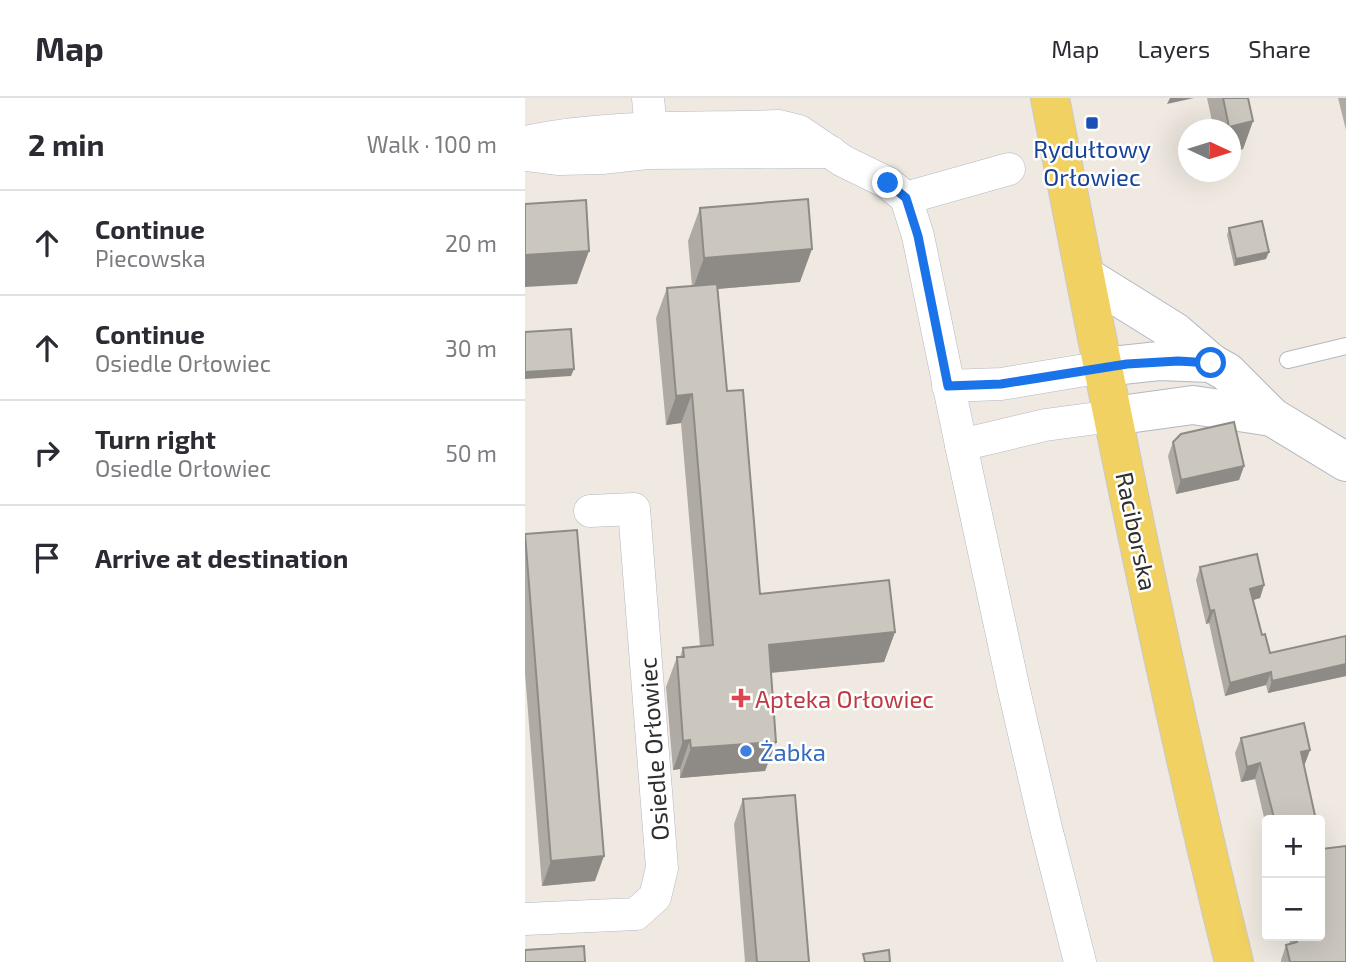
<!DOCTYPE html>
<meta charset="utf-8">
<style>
:root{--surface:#fff;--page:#f7f7f7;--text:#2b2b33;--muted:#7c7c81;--line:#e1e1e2}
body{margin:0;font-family:"Exo 2",sans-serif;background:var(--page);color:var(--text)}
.controls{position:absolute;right:21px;bottom:21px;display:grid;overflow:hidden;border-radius:7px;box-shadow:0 7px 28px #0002}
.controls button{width:63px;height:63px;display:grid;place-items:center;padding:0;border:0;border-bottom:2px solid var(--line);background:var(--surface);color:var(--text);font:35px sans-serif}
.compass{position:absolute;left:653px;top:21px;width:63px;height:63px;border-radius:50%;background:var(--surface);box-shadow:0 7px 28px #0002;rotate:94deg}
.stop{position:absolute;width:21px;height:21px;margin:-16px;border:5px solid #1a73e8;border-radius:50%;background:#fff}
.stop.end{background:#1a73e8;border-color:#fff;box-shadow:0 2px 7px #0008}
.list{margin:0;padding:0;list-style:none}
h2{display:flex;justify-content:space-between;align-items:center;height:91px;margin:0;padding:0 28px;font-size:30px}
h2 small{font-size:23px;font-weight:400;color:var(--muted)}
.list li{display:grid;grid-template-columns:46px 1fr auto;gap:21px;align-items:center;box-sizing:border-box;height:105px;padding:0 28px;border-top:2px solid var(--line)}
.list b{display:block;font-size:26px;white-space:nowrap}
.list p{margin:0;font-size:23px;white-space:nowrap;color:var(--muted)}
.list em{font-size:23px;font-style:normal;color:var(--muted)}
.icon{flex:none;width:38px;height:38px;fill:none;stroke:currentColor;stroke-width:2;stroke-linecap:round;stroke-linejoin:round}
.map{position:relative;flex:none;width:821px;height:864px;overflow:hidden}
header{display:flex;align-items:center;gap:42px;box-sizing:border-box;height:98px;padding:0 35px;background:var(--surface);border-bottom:2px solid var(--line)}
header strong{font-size:33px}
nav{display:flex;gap:38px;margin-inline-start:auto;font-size:24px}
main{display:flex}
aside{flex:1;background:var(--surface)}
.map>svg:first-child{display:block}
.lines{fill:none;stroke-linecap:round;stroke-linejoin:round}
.lane-casing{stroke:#b4b7c1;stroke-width:18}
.street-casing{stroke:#b4b7c1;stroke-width:33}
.secondary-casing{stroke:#b4b7c1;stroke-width:40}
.primary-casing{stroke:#c9c9c9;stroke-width:40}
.lane{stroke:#fff;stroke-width:16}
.street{stroke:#fff;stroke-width:32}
.secondary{stroke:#fff;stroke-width:38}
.primary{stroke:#f2d163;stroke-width:38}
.wall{fill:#afaba4}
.shaded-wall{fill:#8e8b86}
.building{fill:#cbc7bf;stroke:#8e8b86;stroke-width:2}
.route{stroke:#1a73e8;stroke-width:9}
.transit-dot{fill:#1a4fb4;stroke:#fff;stroke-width:2.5}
.health-dot{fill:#e0444e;stroke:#fff;stroke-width:2.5}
.shop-dot{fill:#3f7fe0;stroke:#fff;stroke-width:2.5}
.labels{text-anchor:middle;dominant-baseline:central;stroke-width:5;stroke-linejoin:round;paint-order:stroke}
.transit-label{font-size:24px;fill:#164399;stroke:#fff}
.street-label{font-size:24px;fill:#2e2e2e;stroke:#fff}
.health-label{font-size:24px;fill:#be3a42;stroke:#fff;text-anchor:start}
.shop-label{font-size:24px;fill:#366cbe;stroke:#fff;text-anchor:start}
</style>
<header>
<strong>Map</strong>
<nav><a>Map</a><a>Layers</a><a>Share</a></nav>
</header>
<main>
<aside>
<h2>2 min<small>Walk · 100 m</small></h2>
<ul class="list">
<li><svg class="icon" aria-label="ahead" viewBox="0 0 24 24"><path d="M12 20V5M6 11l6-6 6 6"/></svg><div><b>Continue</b><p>Piecowska</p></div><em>20 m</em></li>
<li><svg class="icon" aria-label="ahead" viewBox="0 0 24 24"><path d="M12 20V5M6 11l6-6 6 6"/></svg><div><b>Continue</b><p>Osiedle Orłowiec</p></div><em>30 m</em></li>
<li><svg class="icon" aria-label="right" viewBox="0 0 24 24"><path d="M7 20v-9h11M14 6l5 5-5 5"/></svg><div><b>Turn right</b><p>Osiedle Orłowiec</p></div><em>50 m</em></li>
<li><svg class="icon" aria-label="arrive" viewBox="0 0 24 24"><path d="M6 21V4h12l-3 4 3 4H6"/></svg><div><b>Arrive at destination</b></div></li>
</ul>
</aside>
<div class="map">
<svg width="821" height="864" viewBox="0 0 821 864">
<rect width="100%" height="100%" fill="#efe9e1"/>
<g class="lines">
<defs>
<path id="lane" d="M763 262 821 248"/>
<g id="street">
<path d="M0 44C83 26 170 31 254 28L274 33 318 63 363 85 381 100 393 138 436 347 489 592 521 730 555 864"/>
<path d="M123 51 126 31 123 0"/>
<path d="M0 57 34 61 77 60 122 55 306 54"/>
<path d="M381 100 484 71"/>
<path d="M423 288 476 286 578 269"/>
<path d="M436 347 520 327 588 318"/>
<path d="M0 821 111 816 130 799 137 770 109 411 65 413"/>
</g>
<g id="secondary">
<path d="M560 178 650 234 686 265"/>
<path d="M578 269 634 263 686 265 702 274 747 319 821 364"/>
<path d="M588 318 668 307 747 319"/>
</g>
<path id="primary" d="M525 0C581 289 638 578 709 864"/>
</defs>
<use href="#lane" class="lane-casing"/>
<use href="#street" class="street-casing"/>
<use href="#secondary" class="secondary-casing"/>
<use href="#primary" class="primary-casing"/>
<use href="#lane" class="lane"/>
<use href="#street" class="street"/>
<use href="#secondary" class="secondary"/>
<use href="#primary" class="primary"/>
</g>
<g class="wall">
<path d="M682 0H723L728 23 718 51 705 54V32H689Z"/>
<path d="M813 0H821V32Z"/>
<path d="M175 110 275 184 193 191 202 293 235 496 370 534 359 564 246 575 251 644 240 673 155 680V671L148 672 141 589 152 559H155L158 550 175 548 156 325 141 327 131 220 142 190 167 188 163 143Z"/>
<path d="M704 130 741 161 709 168 702 137Z"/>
<path d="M648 344 719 368 714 382 651 396 643 358Z"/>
<path d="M0 436 70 783 17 788 0 576Z"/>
<path d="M675 469 739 487 735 500 728 502 737 537 745 555 821 538V578L743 595 741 587 700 598 684 525 681 526 671 482Z"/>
<path d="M716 640 785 652 779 668 791 722H742V732L730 681 716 684 710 655Z"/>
<path d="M218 701 284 864H220L209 726Z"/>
<path d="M764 838H795L821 864H756V862L761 847 765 846Z"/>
</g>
<g class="shaded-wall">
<path d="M645 0H669L642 6Z"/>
<path d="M728 23 718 51 705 54V32H703L704 29Z"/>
<path d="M287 151 275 184 167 193 179 160Z"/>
<path d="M64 153 52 186 0 189V157Z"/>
<path d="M744 154 741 161 709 168 711 161Z"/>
<path d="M49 271 46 278 0 281V274Z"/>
<path d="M167 296 156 325 141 327 151 298Z"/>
<path d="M719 368 714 382 651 396 656 382Z"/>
<path d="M739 487 735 500 721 504 725 491Z"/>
<path d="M689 512 684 525 681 526 685 513Z"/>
<path d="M370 534 359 564 233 576 244 547Z"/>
<path d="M821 566V578L743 595 747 583Z"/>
<path d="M746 574 741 587 700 598 705 585Z"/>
<path d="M165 642 155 671 148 672 158 643Z"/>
<path d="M251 644 240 673 155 680 166 650Z"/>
<path d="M785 652 779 668 770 670 776 654Z"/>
<path d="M735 665 730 681 716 684 722 669Z"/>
<path d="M758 718 757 722H748L749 720Z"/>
<path d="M79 758 70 783 17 788 26 763Z"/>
</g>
<g class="building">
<path d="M698 0H723L728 23 704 29Z"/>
<path d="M283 101 287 151 179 160 175 110Z"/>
<path d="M61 102 64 153 0 157V106Z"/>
<path d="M737 123 744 154 711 161 704 130Z"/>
<path d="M192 186 202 293 218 292 235 496 364 482 370 534 244 547 251 644 166 650 165 642 158 643 152 559H159L158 550 188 547 167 296 151 298 142 190Z"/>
<path d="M46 231 49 271 0 274V234Z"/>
<path d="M709 324 719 368 656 382 648 344 656 336Z"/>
<path d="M52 432 79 758 26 763 0 436Z"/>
<path d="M732 456 739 487 725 491 737 537 740 536 745 555 821 538V566L747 583 746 574 705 585 689 512 685 513 675 469Z"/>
<path d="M779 625 785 652 776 654 791 722H759L758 718 749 720 735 665 722 669 716 640Z"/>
<path d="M270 697 284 864H232L218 701Z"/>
<path d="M795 740 797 751 821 748V864H765L761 847 772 844 771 838H795Z"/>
<path d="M59 848 60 864H0V852Z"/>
<path d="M364 852 365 864H340L338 856Z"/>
</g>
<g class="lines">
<path class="route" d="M363 85 381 100 393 138 423 288 476 286 602 266 653 263 686 265"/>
</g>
<rect class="transit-dot" x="560" y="18" width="14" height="14" rx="3.5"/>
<path class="health-dot" d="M212.5 589.5h7v7h7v7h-7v7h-7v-7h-7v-7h7z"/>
<circle class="shop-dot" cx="221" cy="653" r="7"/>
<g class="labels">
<g class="transit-label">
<text x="567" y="50">Rydułtowy<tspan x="567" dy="28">Orłowiec</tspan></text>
</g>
<g class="street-label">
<text transform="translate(612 433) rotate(78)">Raciborska</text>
<text transform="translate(128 651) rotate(-94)">Osiedle Orłowiec</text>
</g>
<g class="health-label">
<text x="230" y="600">Apteka Orłowiec</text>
</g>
<g class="shop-label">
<text x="235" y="653">Żabka</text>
</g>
</g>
</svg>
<div class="controls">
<button>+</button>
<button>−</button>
</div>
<svg class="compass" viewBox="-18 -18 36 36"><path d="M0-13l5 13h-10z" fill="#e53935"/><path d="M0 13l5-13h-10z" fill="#7c7c81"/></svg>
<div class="stop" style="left:686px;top:265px"></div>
<div class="stop end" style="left:363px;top:85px"></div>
</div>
</main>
